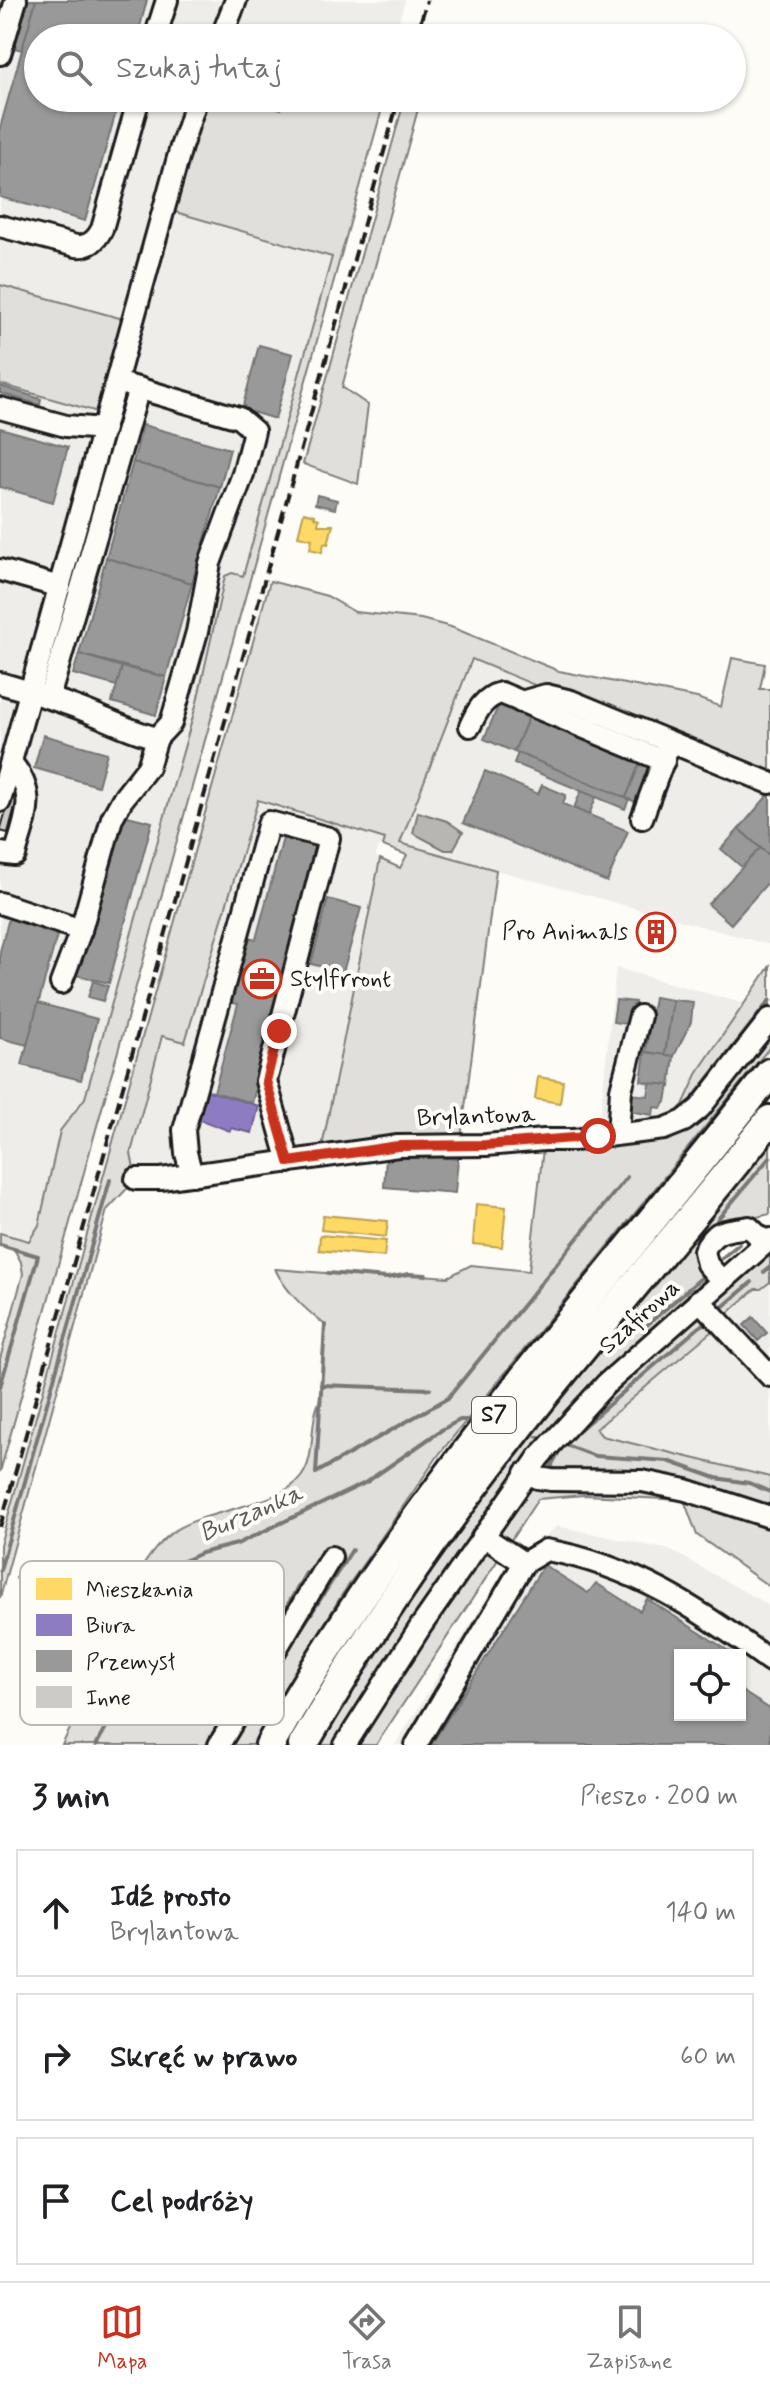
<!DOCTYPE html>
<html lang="pl">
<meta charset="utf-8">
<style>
:root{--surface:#fff;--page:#f2f2f2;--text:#202124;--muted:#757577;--line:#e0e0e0;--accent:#c8321e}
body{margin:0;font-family:Mynerve,sans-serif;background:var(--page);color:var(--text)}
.controls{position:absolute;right:24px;bottom:24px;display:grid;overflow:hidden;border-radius:0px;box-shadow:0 2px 6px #0004}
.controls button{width:72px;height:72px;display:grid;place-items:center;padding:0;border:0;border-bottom:2px solid var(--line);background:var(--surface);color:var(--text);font:40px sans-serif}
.stop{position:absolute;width:24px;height:24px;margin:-18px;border:6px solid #c8321e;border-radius:50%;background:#fff}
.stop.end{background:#c8321e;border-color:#fff;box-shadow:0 2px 8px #0008}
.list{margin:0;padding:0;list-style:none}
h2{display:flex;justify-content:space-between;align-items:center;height:104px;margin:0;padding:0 32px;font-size:34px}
h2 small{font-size:26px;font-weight:400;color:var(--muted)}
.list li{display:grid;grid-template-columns:52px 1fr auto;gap:24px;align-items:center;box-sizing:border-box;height:128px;margin:0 16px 16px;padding:0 16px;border:2px solid var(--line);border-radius:0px}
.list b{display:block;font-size:30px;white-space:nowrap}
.list p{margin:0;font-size:26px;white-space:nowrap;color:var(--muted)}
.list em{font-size:26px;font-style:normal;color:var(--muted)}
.icon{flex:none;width:44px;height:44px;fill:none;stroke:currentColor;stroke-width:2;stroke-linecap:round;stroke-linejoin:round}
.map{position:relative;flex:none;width:770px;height:1745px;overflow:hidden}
.search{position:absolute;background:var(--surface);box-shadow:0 2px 6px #0004;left:24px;right:24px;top:24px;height:88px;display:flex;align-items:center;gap:20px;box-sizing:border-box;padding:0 28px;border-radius:44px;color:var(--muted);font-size:30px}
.sheet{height:536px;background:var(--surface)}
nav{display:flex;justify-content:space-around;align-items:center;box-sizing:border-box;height:112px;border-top:2px solid var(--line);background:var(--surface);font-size:22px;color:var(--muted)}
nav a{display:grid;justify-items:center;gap:4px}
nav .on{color:var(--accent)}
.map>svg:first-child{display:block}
.built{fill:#eeede9;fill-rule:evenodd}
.green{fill:#e0dfdb;stroke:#7e7e7c;stroke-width:2}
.water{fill:#b7b6b2;stroke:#797876;stroke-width:2}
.homes{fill:#ffd966;stroke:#bba050;stroke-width:2}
.offices{fill:#8e7cc3;stroke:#6c5f91;stroke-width:2}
.industry{fill:#999;stroke:#747474;stroke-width:2}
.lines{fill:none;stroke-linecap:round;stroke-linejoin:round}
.stream{stroke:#797876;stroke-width:4}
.building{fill:#cccbc8;stroke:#1c1c1c;stroke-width:2}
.minor-casing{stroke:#1c1c1c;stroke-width:26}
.highway-casing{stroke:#1c1c1c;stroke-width:34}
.minor{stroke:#fdfcf7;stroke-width:20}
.highway{stroke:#fdfcf7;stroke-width:28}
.rail{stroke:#1c1c1c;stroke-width:4;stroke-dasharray:12 6;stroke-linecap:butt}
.route{stroke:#c8321e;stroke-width:10}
.labels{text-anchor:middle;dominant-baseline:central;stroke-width:8;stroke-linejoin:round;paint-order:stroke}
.shield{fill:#fdfcf7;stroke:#605f5e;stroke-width:2}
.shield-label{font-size:22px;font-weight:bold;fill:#1c1c1c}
.poi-label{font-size:24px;fill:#1c1c1c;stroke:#fdfcf7;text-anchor:end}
.street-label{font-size:24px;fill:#1c1c1c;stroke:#fdfcf7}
.water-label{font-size:26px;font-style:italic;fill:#5a5a58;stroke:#fdfcf7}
.key{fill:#fdfcf7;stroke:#bab9b5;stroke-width:2}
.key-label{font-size:22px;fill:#1c1c1c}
</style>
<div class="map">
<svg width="770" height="1745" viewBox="0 0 770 1745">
<rect width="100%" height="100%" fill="#fdfcf7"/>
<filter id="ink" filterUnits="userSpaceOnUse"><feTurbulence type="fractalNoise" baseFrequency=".0125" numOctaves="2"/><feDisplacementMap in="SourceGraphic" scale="16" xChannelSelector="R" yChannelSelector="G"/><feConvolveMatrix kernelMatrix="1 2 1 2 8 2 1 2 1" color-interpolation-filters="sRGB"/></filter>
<g filter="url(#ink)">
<g class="built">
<path d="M0 0H405L394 38H38V98H197L166 209 332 256 243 576 202 680 125 962 85 1098 76 1107 39 1225 29 1242 0 1233V869L28 772 24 750 40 695 0 801V384L95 412 134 322 0 285Z"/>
<path d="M472 659 770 783V945L400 844Z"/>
<path d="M258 800 385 839 383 846 378 847 376 856 380 859 320 1157 136 1179 131 1153 162 1036 186 1041Z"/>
<path d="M616 968 745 1004 699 1070 683 1105 669 1119 598 1136Z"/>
<path d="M770 1282V1477L602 1436 596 1429 721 1324 724 1318 755 1289H761Z"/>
<path d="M557 1526 670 1550 770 1606V1745H395L503 1572ZM680 1655H740V1715H680Z"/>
</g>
<g class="green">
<path d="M197 98H247L281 109 285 98H364L376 101 377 98H385L0 1472V1359L23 1274 21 1262 14 1249 0 1245V1233L29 1241 39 1225 60 1131 85 1098 197 702 225 576 232 573 243 576 332 257 165 209Z"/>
<path d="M405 98H421L342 387 368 405 358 484 303 464Z"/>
<path d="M0 285 134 322 108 415 0 384Z"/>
<path d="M270 581 327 596 355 612 421 619 451 627 559 671 697 698 721 707 732 658 765 664 760 689H770V783L472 659 400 843 496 870 460 1146 320 1157 380 859 400 868 407 855 383 846 385 839 258 800 185 1042 162 1036 131 1153 136 1179 107 1210 0 1598V1545Z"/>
<path d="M770 966V1047L440 1453 341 1596 253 1745H62L124 1619 119 1605 120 1593 129 1594 130 1586C143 1565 156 1543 177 1529 205 1511 282 1504 301 1477 317 1456 308 1424 320 1400L325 1325C305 1309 286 1292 275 1269L387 1278 409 1274 448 1277 471 1265 529 1271 544 1140 669 1119 683 1105 699 1070Z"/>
<path d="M770 1140V1214L718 1226 708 1277 600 1374 543 1436H535L551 1441 527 1472 602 1479 770 1517V1587L697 1535 684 1500 584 1495 538 1499 376 1745H320L397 1621 497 1479Z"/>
<path d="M770 1251V1282L761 1289H755L724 1317 725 1320 596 1429 602 1436 770 1477V1507L674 1476 636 1469 554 1468 550 1459C615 1381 693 1317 770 1251Z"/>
</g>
<path class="water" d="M418 812 447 821 463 832 453 850H445L413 833Z"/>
<g class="homes">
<path d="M304 512 315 515 314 517 319 519 318 525H333L328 544 324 543 322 552 310 549 312 539 298 536Z"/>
<path d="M648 922 667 925 664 943 645 940Z"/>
<path d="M538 1077 563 1081 560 1103 535 1099Z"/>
<path d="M476 1204 506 1207 502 1247 473 1244Z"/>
<path d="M323 1215 388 1221 386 1237 321 1230Z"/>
<path d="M320 1235 386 1241 384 1257 319 1250Z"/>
</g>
<path class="offices" d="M206 1090 259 1106 252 1133 231 1128 230 1131 198 1119Z"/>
<g class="industry">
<path d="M2 0H36L22 50 0 44Z"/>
<path d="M36 0H147L137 38H38V98H120L85 221 0 197V128Z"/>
<path d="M259 345 293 354 275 419 242 409Z"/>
<path d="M0 386 41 399 40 405 0 393Z"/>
<path d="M143 425 230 449 220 487 133 462Z"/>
<path d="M0 428 68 447 53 502 0 487Z"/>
<path d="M133 462 220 487 192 583 106 558Z"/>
<path d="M317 495 337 500 335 509 315 504Z"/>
<path d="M106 558 192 583 166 677 79 654Z"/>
<path d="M79 654 122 667 117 686 73 674Z"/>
<path d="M122 667 166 677 156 715 112 702Z"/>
<path d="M500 702 530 714 514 752 484 739Z"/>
<path d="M530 714 641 760 626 798 514 752Z"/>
<path d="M43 735 107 753 98 786 34 768Z"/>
<path d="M518 753 629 799 625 809 514 763Z"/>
<path d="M641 760 656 766 640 804 626 798Z"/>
<path d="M485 771 538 794 542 785 566 795 563 804 628 831 607 882 463 823Z"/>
<path d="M581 791 596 797 589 815 574 808Z"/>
<path d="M768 795 770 796V856L739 829Z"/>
<path d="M119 814 152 822 109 983 76 975Z"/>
<path d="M739 829 760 848 743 868 721 849Z"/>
<path d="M283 838 321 848 252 1103 214 1092 238 1004 224 1001 242 935 256 939Z"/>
<path d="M760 848 770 856V880L731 924 708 904Z"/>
<path d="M328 899 361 908 343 972 311 964Z"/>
<path d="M10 914 59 928 27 1045 0 1038V951Z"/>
<path d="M93 981 108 986 103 1001 88 997Z"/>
<path d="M654 997 673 1000 665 1055 646 1052Z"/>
<path d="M616 1000 635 1002 632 1025 613 1022Z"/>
<path d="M673 1000 693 1002 691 1022 674 1056 665 1055Z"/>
<path d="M38 1003 97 1019 81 1080 22 1065Z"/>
<path d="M645 1052 674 1056 670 1087 641 1081Z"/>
<path d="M650 1083 669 1085 666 1102 661 1108 654 1107 653 1115 628 1111 631 1094 648 1096Z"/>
<path d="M408 1154 458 1159 455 1193 384 1187 386 1157 407 1158Z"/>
<path d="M753 1317 767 1333 758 1341 744 1325Z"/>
<path d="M544 1565 588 1593 596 1583 640 1611 647 1599 735 1655H680V1715H740V1690L770 1709V1745H431Z"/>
</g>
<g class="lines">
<g class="stream">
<path d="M694 1097 770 1000"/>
<path d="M717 1220 770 1157"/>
<path d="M0 1245 38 1256 0 1387"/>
<path d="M722 1258 739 1244"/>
<path d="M764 1272 770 1267"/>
<path d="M328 1273 387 1278 409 1274 426 1275"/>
<path d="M719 1310 752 1282"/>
<path d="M643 1331 647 1325 701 1278"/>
<path d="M321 1385 430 1389"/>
<path d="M579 1430 704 1323"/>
<path d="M551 1466 563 1444 595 1456 668 1461 716 1478 749 1483 770 1492"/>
<path d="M316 1473 448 1398 627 1177"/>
<path d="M316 1473 325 1325"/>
<path d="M0 1570 110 1180"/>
<path d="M17 1578 129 1594"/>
<path d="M278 1665 352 1550"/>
<path d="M96 1745 128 1689 152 1632 166 1581 177 1564 201 1553 237 1544 365 1483 443 1429 460 1420H468"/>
<path d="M207 1745 306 1573"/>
</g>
</g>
<path class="building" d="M11 793 18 795 8 833 0 831Z"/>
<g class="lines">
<defs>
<g id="minor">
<path d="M155 38 167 0"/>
<path d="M221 38 236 0"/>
<path d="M0 54 16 0"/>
<path d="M0 226 76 246C89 248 97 239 102 229L139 98"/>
<path d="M0 408 66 426 104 429"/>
<path d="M0 570 60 587"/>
<path d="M0 683C31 692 62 701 91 713 113 722 133 732 157 738"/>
<path d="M49 698 139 388"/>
<path d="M521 702 546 695 571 701 770 783"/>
<path d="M470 726C477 711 484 697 501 693L664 761"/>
<path d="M0 801 181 147 197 98"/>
<path d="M642 818 668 748"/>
<path d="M0 853 15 855C25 818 39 796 11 762"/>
<path d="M0 903 81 930 61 983"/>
<path d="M81 930 112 818 122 800 148 767 157 738 171 723 197 632 210 563 243 474 254 431 239 418 117 382"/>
<path d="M618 1134 621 1090 640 1016"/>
<path d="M192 1175 186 1153 184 1130 269 822 329 838 266 1081 289 1162"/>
<path d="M136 1179H161L398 1146 486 1145 544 1140H574L664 1129 684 1121 700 1108 770 1019"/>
<path d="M721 1280 707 1264 704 1251C714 1228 727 1231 749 1227L765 1242"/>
<path d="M699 1300 770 1376"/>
<path d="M526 1473 538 1478 551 1480 642 1481 686 1490 770 1517"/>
<path d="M483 1536 524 1563"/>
<path d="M219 1745 331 1557"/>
<path d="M345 1745 421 1626 539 1457 606 1384 770 1239"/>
<path d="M416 1745 524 1563 546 1550C633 1565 700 1610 770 1661"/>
</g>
<g id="highway">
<path d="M270 1745C407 1499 598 1293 770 1073"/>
<path d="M303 1745C356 1654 413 1566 477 1482 570 1358 673 1242 770 1120"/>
</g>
</defs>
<use href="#minor" class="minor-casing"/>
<use href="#highway" class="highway-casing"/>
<use href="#minor" class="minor"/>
<use href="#highway" class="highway"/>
<g class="rail">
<path d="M416 38 427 0"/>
<path d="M0 1527 399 98"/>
</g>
</g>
</g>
<g class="lines" filter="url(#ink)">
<path class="route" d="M279 1031 266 1081 289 1162 398 1146 486 1145 598 1136"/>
</g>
<defs>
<symbol id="building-ring" viewBox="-11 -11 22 22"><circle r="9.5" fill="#fdfcf7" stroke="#c8321e" stroke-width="1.5"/><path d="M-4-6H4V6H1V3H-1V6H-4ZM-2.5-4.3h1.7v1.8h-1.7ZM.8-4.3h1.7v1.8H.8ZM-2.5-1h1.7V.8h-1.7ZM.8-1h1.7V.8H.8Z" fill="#c8321e"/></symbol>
<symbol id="office-ring" viewBox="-11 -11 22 22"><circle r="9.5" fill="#fdfcf7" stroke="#c8321e" stroke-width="1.5"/><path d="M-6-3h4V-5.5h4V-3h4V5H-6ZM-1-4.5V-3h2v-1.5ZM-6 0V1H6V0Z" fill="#c8321e"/></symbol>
</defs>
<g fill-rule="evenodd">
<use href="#building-ring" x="634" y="910" width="44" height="44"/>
<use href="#office-ring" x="240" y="957" width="44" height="44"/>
</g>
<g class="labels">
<rect class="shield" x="472" y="1397" width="44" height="36" rx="6"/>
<g class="shield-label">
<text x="494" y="1415">S7</text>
</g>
<g class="poi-label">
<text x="628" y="932">Pro Animals</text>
<text x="290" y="979" text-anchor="start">Stylfrront</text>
</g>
<g class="street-label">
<text transform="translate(476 1117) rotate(-2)">Brylantowa</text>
<text transform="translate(640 1317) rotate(-42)">Szafirowa</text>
</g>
<g class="water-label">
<text transform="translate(251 1514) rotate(-23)">Burzanka</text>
</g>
</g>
<rect x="20" y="1561" width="264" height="164" rx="12" class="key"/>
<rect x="36" y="1578" width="36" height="22" fill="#ffd966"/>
<rect x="36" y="1614" width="36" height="22" fill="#8e7cc3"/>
<rect x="36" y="1650" width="36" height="22" fill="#999"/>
<rect x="36" y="1686" width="36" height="22" fill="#cccbc8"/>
<g class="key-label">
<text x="86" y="1597">Mieszkania</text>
<text x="86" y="1633">Biura</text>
<text x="86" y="1669">Przemysł</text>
<text x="86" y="1705">Inne</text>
</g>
</svg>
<div class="controls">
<button><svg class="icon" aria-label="locate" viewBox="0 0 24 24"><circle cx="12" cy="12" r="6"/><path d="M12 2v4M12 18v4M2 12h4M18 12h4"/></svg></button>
</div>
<div class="stop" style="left:598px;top:1136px"></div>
<div class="stop end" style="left:279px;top:1031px"></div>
<div class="search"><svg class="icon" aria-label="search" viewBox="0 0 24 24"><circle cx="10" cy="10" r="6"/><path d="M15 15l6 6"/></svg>Szukaj tutaj</div>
</div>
<section class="sheet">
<h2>3 min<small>Pieszo · 200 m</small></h2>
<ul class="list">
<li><svg class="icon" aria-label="ahead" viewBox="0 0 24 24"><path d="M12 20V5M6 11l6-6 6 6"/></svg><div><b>Idź prosto</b><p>Brylantowa</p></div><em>140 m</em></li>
<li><svg class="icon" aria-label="right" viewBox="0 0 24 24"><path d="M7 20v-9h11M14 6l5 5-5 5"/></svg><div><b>Skręć w prawo</b></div><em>60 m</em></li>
<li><svg class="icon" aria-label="arrive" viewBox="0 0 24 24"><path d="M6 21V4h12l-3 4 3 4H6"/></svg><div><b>Cel podróży</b></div></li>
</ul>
</section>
<nav>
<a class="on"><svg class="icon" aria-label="map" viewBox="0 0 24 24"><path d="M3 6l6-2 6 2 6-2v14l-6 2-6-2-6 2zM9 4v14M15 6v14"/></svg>Mapa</a>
<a><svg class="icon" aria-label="directions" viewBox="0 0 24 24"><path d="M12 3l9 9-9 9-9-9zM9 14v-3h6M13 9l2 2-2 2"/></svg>Trasa</a>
<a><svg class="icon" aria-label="saved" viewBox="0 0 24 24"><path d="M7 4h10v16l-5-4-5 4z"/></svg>Zapisane</a>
</nav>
